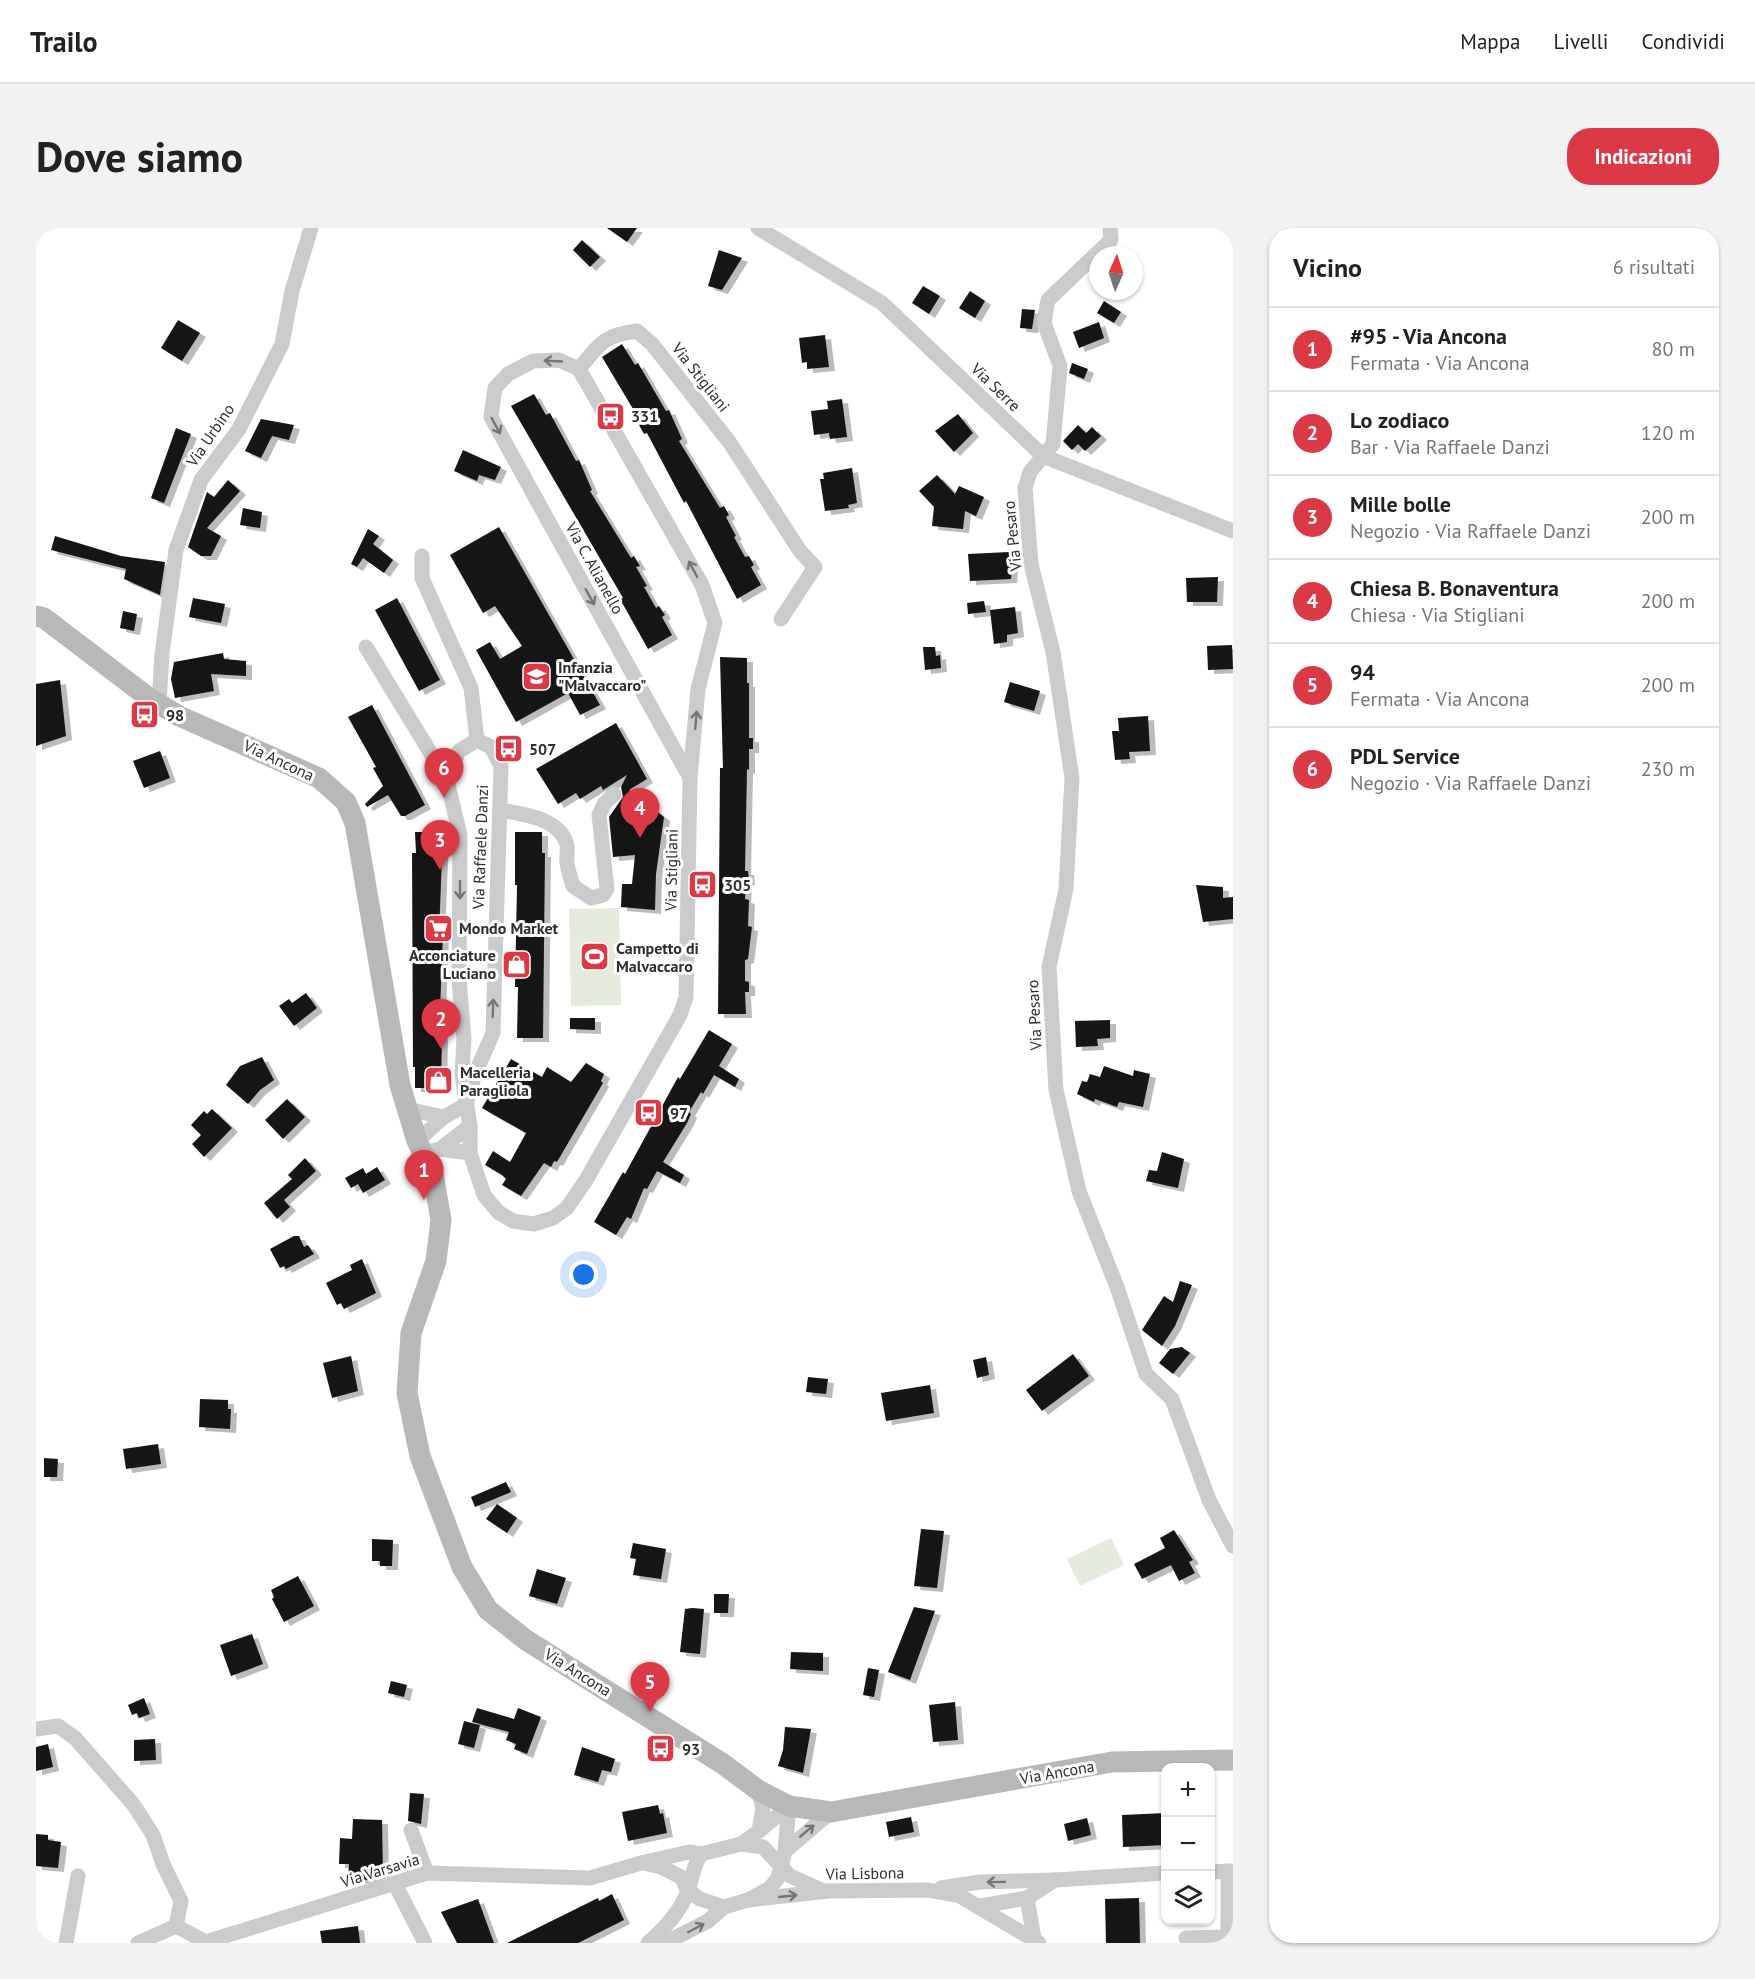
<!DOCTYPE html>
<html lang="it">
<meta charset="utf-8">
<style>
:root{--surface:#fff;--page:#f2f2f2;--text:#222;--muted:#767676;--line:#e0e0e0;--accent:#dc3947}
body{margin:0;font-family:"PT Sans",sans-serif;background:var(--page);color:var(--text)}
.controls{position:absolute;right:18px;bottom:18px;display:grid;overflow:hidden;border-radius:12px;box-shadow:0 2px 4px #0004}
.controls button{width:54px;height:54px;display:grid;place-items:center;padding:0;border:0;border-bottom:2px solid var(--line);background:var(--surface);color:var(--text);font:30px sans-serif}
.compass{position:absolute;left:1053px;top:18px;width:54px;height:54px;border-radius:50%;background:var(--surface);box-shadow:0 2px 4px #0004;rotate:3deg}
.you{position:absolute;left:548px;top:1047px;width:21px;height:21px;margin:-15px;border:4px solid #fff;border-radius:50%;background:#1a73e8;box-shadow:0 0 0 9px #1a73e833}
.badge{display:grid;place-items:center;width:39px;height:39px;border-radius:50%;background:var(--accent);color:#fff;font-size:20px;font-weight:700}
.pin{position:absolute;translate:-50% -50px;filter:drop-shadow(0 2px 3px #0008)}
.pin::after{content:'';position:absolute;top:32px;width:21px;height:18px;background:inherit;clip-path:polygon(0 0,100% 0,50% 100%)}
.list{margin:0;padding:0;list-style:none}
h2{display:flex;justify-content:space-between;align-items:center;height:78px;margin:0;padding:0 24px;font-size:26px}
h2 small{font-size:20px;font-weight:400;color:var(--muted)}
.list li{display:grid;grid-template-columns:39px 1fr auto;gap:18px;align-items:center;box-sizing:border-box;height:84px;padding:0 24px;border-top:2px solid var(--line)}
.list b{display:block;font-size:22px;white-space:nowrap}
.list p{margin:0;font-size:20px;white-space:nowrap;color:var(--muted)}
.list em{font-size:20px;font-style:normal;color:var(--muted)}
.icon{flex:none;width:33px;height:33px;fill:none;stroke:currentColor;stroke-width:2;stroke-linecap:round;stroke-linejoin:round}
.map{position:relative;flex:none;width:1197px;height:1715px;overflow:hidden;border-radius:24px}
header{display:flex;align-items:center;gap:36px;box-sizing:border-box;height:84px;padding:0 30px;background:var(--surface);border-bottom:2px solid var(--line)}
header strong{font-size:28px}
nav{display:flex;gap:33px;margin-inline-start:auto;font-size:21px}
.intro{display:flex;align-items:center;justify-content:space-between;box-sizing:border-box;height:144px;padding:0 36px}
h1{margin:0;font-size:42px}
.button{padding:15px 27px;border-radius:24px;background:var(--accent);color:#fff;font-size:21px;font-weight:700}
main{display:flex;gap:36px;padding:0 36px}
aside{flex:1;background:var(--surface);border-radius:24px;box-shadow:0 2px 4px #0004}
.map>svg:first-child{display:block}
.green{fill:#e4ebdd}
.building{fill:#151515;filter:url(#shadow)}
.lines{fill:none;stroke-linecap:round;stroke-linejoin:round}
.street{stroke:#cbcbcb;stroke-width:15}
.secondary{stroke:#b8b8b8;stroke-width:21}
.oneway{stroke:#757575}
.labels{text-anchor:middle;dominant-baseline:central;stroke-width:6;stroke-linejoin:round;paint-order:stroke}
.street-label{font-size:16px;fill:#2e2e2e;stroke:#fff}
.poi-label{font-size:16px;font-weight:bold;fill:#2e2e2e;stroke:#fff;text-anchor:start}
</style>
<header>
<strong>Trailo</strong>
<nav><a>Mappa</a><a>Livelli</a><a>Condividi</a></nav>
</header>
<div class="intro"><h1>Dove siamo</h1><a class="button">Indicazioni</a></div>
<main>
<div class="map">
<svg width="1197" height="1715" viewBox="0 0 1197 1715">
<defs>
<filter id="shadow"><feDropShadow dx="6" dy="4" stdDeviation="0" flood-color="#0004"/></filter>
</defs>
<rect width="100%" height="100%" fill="#fff"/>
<g class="green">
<path d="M583 680 585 777 535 778 533 681Z"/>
<path d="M1075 1310 1088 1337 1044 1358 1031 1331Z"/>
</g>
<g class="building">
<path d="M571 0H601L591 14Z"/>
<path d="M546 12 564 29 554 39 537 22Z"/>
<path d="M683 22 706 30 686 62 672 58Z"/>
<path d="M887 58 904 68 893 86 876 75Z"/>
<path d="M934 63 949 73 939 90 923 80Z"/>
<path d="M1068 73 1085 84 1078 95 1061 85Z"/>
<path d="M986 81 999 82 996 101 984 100Z"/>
<path d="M142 92 164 105 146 133 125 120Z"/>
<path d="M1063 94 1068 110 1043 120 1037 104Z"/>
<path d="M789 107 793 139 771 141V134L766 135 763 110Z"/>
<path d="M586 116 599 137 602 135 630 183 633 182 646 211 643 213 684 280 688 278 693 287 690 289 700 308 698 309 709 329 713 328 718 337 715 339 725 357 701 371 650 273 648 275 611 205 608 206 603 197 606 196 566 129Z"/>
<path d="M1036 135 1052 141 1048 151 1033 145Z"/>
<path d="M498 166 510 187 514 185 540 233 543 232 556 262 554 263 595 330 598 328 604 338 600 339 611 358 608 359 620 380 623 378 629 387 626 389 636 407 612 421 584 371 587 370 475 178Z"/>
<path d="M806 171 811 209 794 211 793 205 778 207 775 183 792 181 791 173Z"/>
<path d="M922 186 937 205 918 224 899 203Z"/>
<path d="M225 191 258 197 253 212 236 208 225 230 209 223Z"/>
<path d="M1042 197 1050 205 1056 199 1065 208 1049 223 1042 216 1036 222 1027 213Z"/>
<path d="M140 200 155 206 128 275 115 270Z"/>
<path d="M427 222 465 239 459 252 443 247 441 253 418 243Z"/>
<path d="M816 240 821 275 812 277 813 280 789 283 784 251H788L787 245Z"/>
<path d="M901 247 919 266 923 258 948 269 940 288 929 283 927 301 896 298 898 279 883 263Z"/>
<path d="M192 252 204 263 171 300 185 308 175 328H165L152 319 171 264 178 269Z"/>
<path d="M207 280 226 284 224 300 204 297Z"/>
<path d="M463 299 564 477 544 487 532 465 480 494 440 422 454 414 464 431 486 418 459 378 447 385 414 327Z"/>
<path d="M332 301 343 308 337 316 357 332 348 345 327 330 321 339 315 336Z"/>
<path d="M19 308 85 328 129 334 124 367 88 351 90 341 15 322Z"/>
<path d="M973 324V329H977L975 351 934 353 932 326Z"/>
<path d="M1182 349 1181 374H1151L1150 350Z"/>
<path d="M157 370 189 376 185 395 153 389Z"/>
<path d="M361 370 404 452 383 463 339 382Z"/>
<path d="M948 373 950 384 932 386 931 375Z"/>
<path d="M979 379 982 405 971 407V414L958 416 954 382Z"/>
<path d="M87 383 101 386 98 403 84 400Z"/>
<path d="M1196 417 1197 441 1172 442 1171 418Z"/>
<path d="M887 419H899L900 428 904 427 905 440 889 442Z"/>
<path d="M187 425 188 431 210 433V448L175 446 178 463 139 470 135 451 138 434Z"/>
<path d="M684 429 711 430V455H713V510H717V521H713V542L711 541 709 643H712L713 653 710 654 709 671 713 672 712 698 716 699 712 731 709 732V753L713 754V764H709L710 786H682L684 540H687Z"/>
<path d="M24 452 30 508 0 518V456Z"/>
<path d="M974 454 1004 463 998 483 968 474Z"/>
<path d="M336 477 389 577 369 588H365L352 567 331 579 329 576 347 558 337 540 340 539 312 489Z"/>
<path d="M1112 488 1114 523 1093 524 1094 531 1079 532 1076 503H1083L1082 490Z"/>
<path d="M580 495 611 551 593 562 628 589 620 646 619 682 585 679 586 656H596L599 627 577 629 573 589 587 569 585 559 591 547 567 562 565 558 544 571 540 565 522 576 500 541Z"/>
<path d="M124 523 134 550 108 560 97 533Z"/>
<path d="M379 604H407L403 706H407L403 808 406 807 405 860H379V839H377L376 625H380Z"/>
<path d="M479 604H506V625H509L507 810H481L482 759H479L481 657H479Z"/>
<path d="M1160 657 1187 659V670L1197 669V691L1167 694Z"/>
<path d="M270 765 281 780 258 798 243 778 253 771 256 775Z"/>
<path d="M534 790H559V802L534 801Z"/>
<path d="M1074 792V810L1061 811 1062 818 1040 819 1039 793Z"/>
<path d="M673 802 696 816 683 838 703 851 699 859 678 847 667 866 665 864 653 884 655 886 651 895 627 934 648 947 644 955 621 943 611 961 608 960 595 991 591 989 580 1007 558 994 587 944 589 946 642 849 644 851Z"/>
<path d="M226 829 238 852 224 862 212 876 190 857 204 838Z"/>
<path d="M475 831 506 849 511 839 535 854 550 835 568 846 565 853 567 855 521 934 518 933 515 939 508 935 485 968 466 957 470 951 466 947 449 937 457 923 474 934 490 905 446 880Z"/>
<path d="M1068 838 1097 848 1098 842 1114 846 1107 879 1083 874 1081 879 1059 871 1058 874 1041 866 1046 853 1051 854 1054 846 1064 849Z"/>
<path d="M251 871 269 889 247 911 229 892Z"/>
<path d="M176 881 196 900 168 929 156 916 165 907 155 897 168 883 171 886Z"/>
<path d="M1126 924 1148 931 1142 960 1110 953 1113 942 1121 943Z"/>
<path d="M269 930 280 943 248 972 254 979 241 991 228 975 256 951 252 947Z"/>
<path d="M341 939 349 952 327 965 322 956 315 960 309 950 327 940 330 946Z"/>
<path d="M258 1008H263L268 1019 272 1017 278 1026 250 1041 248 1038 244 1040 234 1021Z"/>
<path d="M326 1031 340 1065 308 1081 305 1075 301 1077 290 1055 316 1042 314 1037Z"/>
<path d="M1144 1053 1156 1057 1139 1098 1126 1118 1106 1102 1128 1068 1137 1074Z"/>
<path d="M1146 1119 1154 1125 1137 1146 1123 1135 1134 1121Z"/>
<path d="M1037 1126 1053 1148 1006 1183 990 1162Z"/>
<path d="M315 1128 322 1163 296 1170 287 1135Z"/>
<path d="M950 1129 953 1147 941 1150 937 1132Z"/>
<path d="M772 1149 792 1151 790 1166 770 1164Z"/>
<path d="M894 1157 898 1185 850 1193 845 1165Z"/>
<path d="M164 1171 192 1172V1181H195L194 1201 163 1199Z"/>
<path d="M122 1216 125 1236 90 1241 87 1221Z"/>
<path d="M8 1230 22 1231 21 1249H8Z"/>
<path d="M470 1254 475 1264 439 1279 435 1269Z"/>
<path d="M461 1276 481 1290 471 1305 450 1291Z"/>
<path d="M885 1301 908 1303 901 1360 878 1358Z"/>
<path d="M1138 1302 1157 1332 1153 1334 1159 1345 1143 1353 1135 1337 1106 1351 1098 1336 1129 1320 1124 1310Z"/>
<path d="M336 1311 357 1312 356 1338H344V1333H336Z"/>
<path d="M597 1315 630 1321 625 1351 597 1347 600 1331 594 1330Z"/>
<path d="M501 1341 530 1350 521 1376 493 1368Z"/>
<path d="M262 1348 278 1378 248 1394 236 1371 238 1369 235 1362Z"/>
<path d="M678 1366H693L692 1385H678Z"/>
<path d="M878 1379 899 1383 874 1452 852 1444Z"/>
<path d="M656 1380 668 1381 664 1426 644 1424 649 1381Z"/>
<path d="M216 1406 227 1436 195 1448 184 1417Z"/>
<path d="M755 1424 787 1425V1443L754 1441Z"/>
<path d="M832 1440 843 1442 838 1469 827 1467Z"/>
<path d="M355 1453 371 1457 368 1469 352 1465Z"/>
<path d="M108 1470 114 1486 103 1490 101 1485 96 1487 92 1477Z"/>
<path d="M919 1474 922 1512 897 1514 893 1477Z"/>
<path d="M441 1480 478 1491 482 1480 505 1489 491 1526 478 1521 480 1516 470 1512 473 1504 436 1494Z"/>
<path d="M428 1493 444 1497 438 1520 422 1516Z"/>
<path d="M749 1499 775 1501 767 1545 742 1538 747 1522Z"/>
<path d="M119 1511 120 1532 98 1533V1512Z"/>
<path d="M12 1516 17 1539 0 1543V1519Z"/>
<path d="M546 1519 579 1531 575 1544 566 1542 562 1554 538 1547Z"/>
<path d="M374 1565 388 1566 385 1596 372 1593Z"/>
<path d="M622 1577 624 1586 627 1585 631 1605 592 1613 586 1584Z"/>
<path d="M1130 1585V1617L1087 1619 1086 1587Z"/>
<path d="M875 1589 878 1604 853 1609 850 1594Z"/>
<path d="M1051 1590 1055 1607 1032 1613 1028 1596Z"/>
<path d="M317 1591 346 1592 347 1649 336 1652 312 1651 313 1636H303L304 1610 316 1611Z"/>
<path d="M0 1606 12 1607V1612L25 1614 22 1640 0 1638Z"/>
<path d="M576 1666 588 1692 542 1715H471L562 1670 563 1673Z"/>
<path d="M1103 1670 1104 1715H1070L1069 1671Z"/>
<path d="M442 1671 458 1715H421L405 1684Z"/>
<path d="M322 1698 324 1715H286L284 1703Z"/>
</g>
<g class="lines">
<g class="street">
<path d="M722 0 846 75 1007 228 1197 303"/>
<path d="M1074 0 1075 12 1012 72 1008 95 1024 138 1017 216 994 244 989 260 995 336 1017 424 1036 550 1030 661 1013 739 1020 862 1043 963 1081 1059 1110 1146 1136 1171 1173 1272 1197 1318"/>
<path d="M543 141C563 116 568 107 601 103L616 116 694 215 764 323 779 339 745 391"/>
<path d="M386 328V350L435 460 441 512"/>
<path d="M330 419 411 552"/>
<path d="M123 476 126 426 140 322 165 252 203 201 246 116 256 63 275 0"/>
<path d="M441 512 423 523 411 552 424 607 423 752 428 810 426 847 434 898V925L448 967 462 984 477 993 498 996 517 990 531 980 550 952 644 787 650 769 654 550 662 461 679 395 666 357 543 141 523 132 497 133 472 146 459 160 455 189 654 550"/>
<path d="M464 582C487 586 524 590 531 617 532 623 530 629 531 635 532 643 535 651 537 658L555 670 567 667 571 661 563 587 568 576 578 566"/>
<path d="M432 870 439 846 457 805 465 538 455 519 441 512"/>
<path d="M371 881 408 889"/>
<path d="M381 913 408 889 431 876"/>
<path d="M404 921 434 898"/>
<path d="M388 925 404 921 434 925"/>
<path d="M0 1501 22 1498 39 1510 97 1576 117 1607 127 1636 145 1673 140 1698"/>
<path d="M375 1602 391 1645"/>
<path d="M723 1603 753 1578"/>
<path d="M705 1616 723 1603 727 1580 722 1562"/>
<path d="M749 1623 795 1584"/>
<path d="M608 1635 625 1639 645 1649 652 1663 664 1671 688 1679"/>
<path d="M1174 1644 1197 1643"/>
<path d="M359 1656 389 1715"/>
<path d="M905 1660 944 1654 1019 1652"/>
<path d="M991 1670 998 1710"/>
<path d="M712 1672 792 1663 892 1662 924 1668 1003 1715"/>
<path d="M944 1678 991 1670 1019 1652 1130 1645"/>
<path d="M1150 1710 1189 1709 1192 1704V1643"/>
<path d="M170 1714 391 1645 554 1650 605 1635 653 1624 665 1626"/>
<path d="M30 1715 42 1648"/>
<path d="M102 1715 140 1698 170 1714"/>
<path d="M612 1715C628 1701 646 1682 652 1662 657 1648 657 1638 665 1626L705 1616 727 1619 754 1648 786 1662"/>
<path d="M629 1715 672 1693 688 1679 712 1672 734 1660 742 1650 749 1623 753 1578"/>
</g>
<path class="secondary" d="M0 388 8 390 113 470 143 488 283 550 310 574 319 595 364 857 381 913 397 946 405 992 400 1033 375 1105 371 1165 384 1228 426 1339 452 1382 490 1412 687 1536 722 1562 753 1578 795 1584 1076 1534 1197 1532"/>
</g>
<defs><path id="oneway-shaft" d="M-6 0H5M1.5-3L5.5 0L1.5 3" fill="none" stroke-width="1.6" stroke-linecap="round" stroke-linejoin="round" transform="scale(1.5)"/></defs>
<g class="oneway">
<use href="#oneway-shaft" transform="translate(517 133) rotate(-177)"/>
<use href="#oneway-shaft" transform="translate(460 198) rotate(61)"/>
<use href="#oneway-shaft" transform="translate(657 341) rotate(-118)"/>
<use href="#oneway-shaft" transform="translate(554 369) rotate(61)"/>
<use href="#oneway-shaft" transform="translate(660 492) rotate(-85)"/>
<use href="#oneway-shaft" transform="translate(424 662) rotate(90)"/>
<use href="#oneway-shaft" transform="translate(457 780) rotate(-88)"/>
<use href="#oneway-shaft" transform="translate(771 1603) rotate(-40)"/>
<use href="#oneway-shaft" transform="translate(960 1654) rotate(179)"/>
<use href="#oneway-shaft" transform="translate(752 1668) rotate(-6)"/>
<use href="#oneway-shaft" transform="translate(660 1700) rotate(-28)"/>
</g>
<defs>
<symbol id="bus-square" viewBox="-11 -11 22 22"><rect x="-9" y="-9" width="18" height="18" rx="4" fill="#dc3947" stroke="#fff"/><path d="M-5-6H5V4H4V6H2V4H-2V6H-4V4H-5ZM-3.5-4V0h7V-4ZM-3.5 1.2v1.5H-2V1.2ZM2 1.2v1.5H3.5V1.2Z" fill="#fff"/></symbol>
<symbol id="school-square" viewBox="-11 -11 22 22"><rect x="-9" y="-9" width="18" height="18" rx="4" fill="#dc3947" stroke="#fff"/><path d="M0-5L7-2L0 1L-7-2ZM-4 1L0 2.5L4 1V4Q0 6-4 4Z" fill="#fff"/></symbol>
<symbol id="supermarket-square" viewBox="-11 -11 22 22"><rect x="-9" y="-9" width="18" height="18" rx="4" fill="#dc3947" stroke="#fff"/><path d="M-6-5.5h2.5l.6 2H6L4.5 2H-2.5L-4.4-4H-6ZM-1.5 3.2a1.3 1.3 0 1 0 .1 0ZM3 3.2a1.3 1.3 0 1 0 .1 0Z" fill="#fff"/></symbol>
<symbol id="stadium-square" viewBox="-11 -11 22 22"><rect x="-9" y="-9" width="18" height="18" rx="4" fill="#dc3947" stroke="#fff"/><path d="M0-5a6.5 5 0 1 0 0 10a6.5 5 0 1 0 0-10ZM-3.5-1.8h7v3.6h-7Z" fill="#fff"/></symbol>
<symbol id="shop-square" viewBox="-11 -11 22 22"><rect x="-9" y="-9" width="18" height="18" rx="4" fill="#dc3947" stroke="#fff"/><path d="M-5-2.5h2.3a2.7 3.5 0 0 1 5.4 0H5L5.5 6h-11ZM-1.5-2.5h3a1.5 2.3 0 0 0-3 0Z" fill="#fff"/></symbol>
</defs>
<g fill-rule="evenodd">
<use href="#bus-square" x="558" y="172" width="33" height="33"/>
<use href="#school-square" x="484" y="432" width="33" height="33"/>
<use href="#bus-square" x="92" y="470" width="33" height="33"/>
<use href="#bus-square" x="456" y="504" width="33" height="33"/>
<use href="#bus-square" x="650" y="640" width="33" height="33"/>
<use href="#supermarket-square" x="386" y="684" width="33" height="33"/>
<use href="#stadium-square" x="542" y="712" width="33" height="33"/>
<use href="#shop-square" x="464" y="720" width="33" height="33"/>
<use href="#shop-square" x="386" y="836" width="33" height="33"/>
<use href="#bus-square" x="596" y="868" width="33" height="33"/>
<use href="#bus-square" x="608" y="1504" width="33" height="33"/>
</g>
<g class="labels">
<g class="street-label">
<text transform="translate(665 149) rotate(52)">Via Stigliani</text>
<text transform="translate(960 159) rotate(44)">Via Serre</text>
<text transform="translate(174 207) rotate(-56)">Via Urbino</text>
<text transform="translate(976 308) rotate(-96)">Via Pesaro</text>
<text transform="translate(559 340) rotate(61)">Via C. Alianello</text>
<text transform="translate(243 532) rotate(25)">Via Ancona</text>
<text transform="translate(444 619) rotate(-88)">Via Raffaele Danzi</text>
<text transform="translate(635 642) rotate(-89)">Via Stigliani</text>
<text transform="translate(998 787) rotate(-93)">Via Pesaro</text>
<text transform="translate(542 1444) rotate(32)">Via Ancona</text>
<text transform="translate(1021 1544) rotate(-10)">Via Ancona</text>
<text transform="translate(344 1642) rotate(-17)">Via Varsavia</text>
<text transform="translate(829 1645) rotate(-1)">Via Lisbona</text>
</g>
<g class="poi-label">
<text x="595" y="188">331</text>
<text x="522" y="439">Infanzia<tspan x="522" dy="18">"Malvaccaro"</tspan></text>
<text x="130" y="487">98</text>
<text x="493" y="521">507</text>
<text x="688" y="657">305</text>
<text x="423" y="700">Mondo Market</text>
<text x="580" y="720">Campetto di<tspan x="580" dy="18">Malvaccaro</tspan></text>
<text x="460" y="727" text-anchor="end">Acconciature<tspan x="460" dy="18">Luciano</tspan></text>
<text x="424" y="844">Macelleria<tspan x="424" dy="18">Paragliola</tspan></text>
<text x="634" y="885">97</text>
<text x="646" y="1521">93</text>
</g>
</g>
</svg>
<div class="controls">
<button>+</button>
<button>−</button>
<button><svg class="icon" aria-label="layers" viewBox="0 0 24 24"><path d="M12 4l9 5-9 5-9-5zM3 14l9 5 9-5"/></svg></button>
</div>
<svg class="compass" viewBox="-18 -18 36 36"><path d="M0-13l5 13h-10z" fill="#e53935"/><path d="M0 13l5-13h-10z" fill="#767676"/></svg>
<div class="you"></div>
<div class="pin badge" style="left:388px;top:972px">1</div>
<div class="pin badge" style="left:405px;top:821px">2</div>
<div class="pin badge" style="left:404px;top:642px">3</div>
<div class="pin badge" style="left:604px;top:610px">4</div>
<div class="pin badge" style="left:614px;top:1484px">5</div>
<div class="pin badge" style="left:408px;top:570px">6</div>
</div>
<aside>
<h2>Vicino<small>6 risultati</small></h2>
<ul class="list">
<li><span class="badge">1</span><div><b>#95 - Via Ancona</b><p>Fermata · Via Ancona</p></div><em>80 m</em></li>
<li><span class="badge">2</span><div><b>Lo zodiaco</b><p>Bar · Via Raffaele Danzi</p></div><em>120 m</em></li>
<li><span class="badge">3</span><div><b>Mille bolle</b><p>Negozio · Via Raffaele Danzi</p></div><em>200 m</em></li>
<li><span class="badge">4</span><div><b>Chiesa B. Bonaventura</b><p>Chiesa · Via Stigliani</p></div><em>200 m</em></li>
<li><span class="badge">5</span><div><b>94</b><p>Fermata · Via Ancona</p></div><em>200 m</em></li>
<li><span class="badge">6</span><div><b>PDL Service</b><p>Negozio · Via Raffaele Danzi</p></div><em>230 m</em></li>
</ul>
</aside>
</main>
